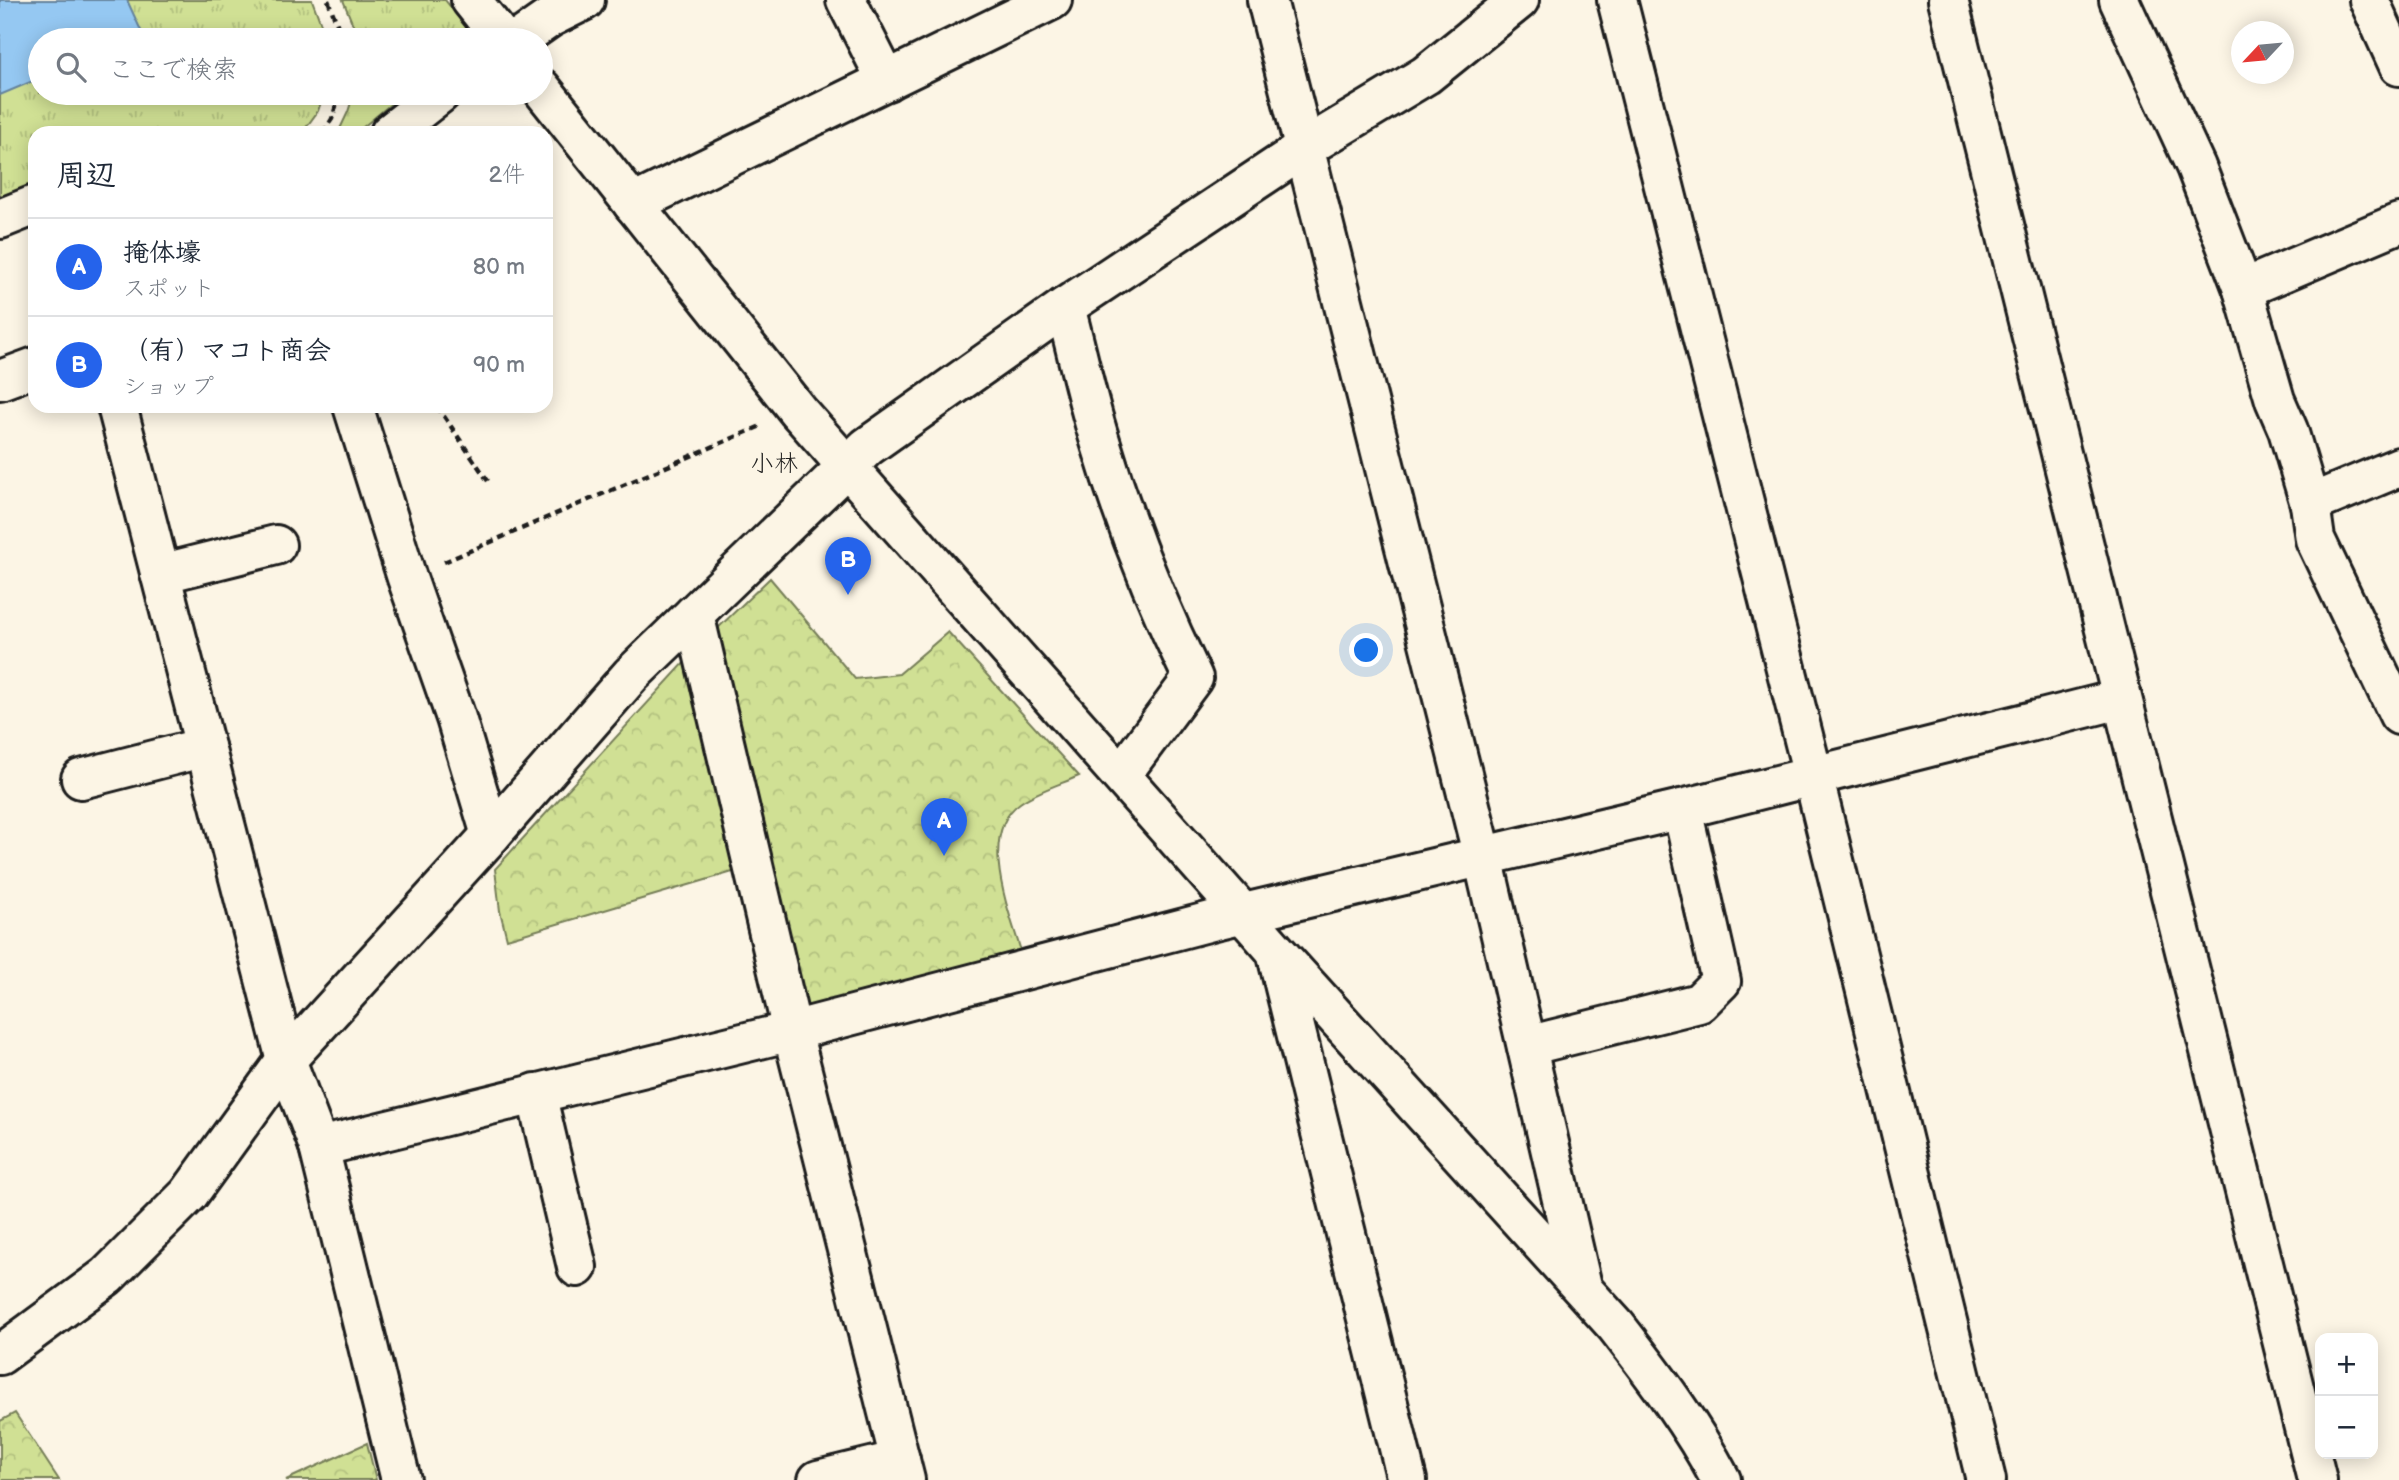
<!DOCTYPE html>
<html lang="ja">
<meta charset="utf-8">
<style>
:root{--surface:#fff;--page:#f2f2f3;--text:#1f2937;--muted:#747a83;--line:#e0e1e3;--accent:#2563eb}
body{margin:0;font-family:"Balsamiq Sans","Klee One",sans-serif;background:var(--page);color:var(--text)}
.controls{position:absolute;right:21px;bottom:21px;display:grid;overflow:hidden;border-radius:14px;box-shadow:0 4px 18px #0003}
.controls button{width:63px;height:63px;display:grid;place-items:center;padding:0;border:0;border-bottom:2px solid var(--line);background:var(--surface);color:var(--text);font:35px sans-serif}
.compass{position:absolute;left:2231px;top:21px;width:63px;height:63px;border-radius:50%;background:var(--surface);box-shadow:0 4px 18px #0003;rotate:244deg}
.you{position:absolute;left:1367px;top:651px;width:24px;height:24px;margin:-18px;border:5px solid #fff;border-radius:50%;background:#1a73e8;box-shadow:0 0 0 10px #1a73e833}
.badge{display:grid;place-items:center;width:46px;height:46px;border-radius:50%;background:var(--accent);color:#fff;font-size:23px;font-weight:700}
.pin{position:absolute;translate:-50% -58px;filter:drop-shadow(0 2px 4px #0008)}
.pin::after{content:'';position:absolute;top:37px;width:24px;height:21px;background:inherit;clip-path:polygon(0 0,100% 0,50% 100%)}
.list{margin:0;padding:0;list-style:none}
h2{display:flex;justify-content:space-between;align-items:center;height:91px;margin:0;padding:0 28px;font-size:30px}
h2 small{font-size:23px;font-weight:400;color:var(--muted)}
.list li{display:grid;grid-template-columns:46px 1fr auto;gap:21px;align-items:center;box-sizing:border-box;height:98px;padding:0 28px;border-top:2px solid var(--line)}
.list b{display:block;font-size:26px;white-space:nowrap}
.list p{margin:0;font-size:23px;white-space:nowrap;color:var(--muted)}
.list em{font-size:23px;font-style:normal;color:var(--muted)}
.icon{flex:none;width:38px;height:38px;fill:none;stroke:currentColor;stroke-width:2;stroke-linecap:round;stroke-linejoin:round}
.map{position:relative;flex:none;width:2399px;height:1480px;overflow:hidden}
.search{position:absolute;background:var(--surface);box-shadow:0 4px 18px #0003;left:28px;top:28px;width:525px;height:77px;display:flex;align-items:center;gap:18px;box-sizing:border-box;padding:0 24px;border-radius:38px;color:var(--muted);font-size:26px}
.panel{position:absolute;background:var(--surface);box-shadow:0 4px 18px #0003;left:28px;top:126px;width:525px;height:287px;border-radius:21px}
.map>svg:first-child{display:block}
.grass{fill:url(#grass-tufts);stroke:#767e58;stroke-width:2}
.forest{fill:url(#forest-crowns);stroke:#767e58;stroke-width:2}
.water{fill:#95c8f2;stroke:#65839c;stroke-width:2}
.lines{fill:none;stroke-linecap:round;stroke-linejoin:round}
.minor-casing{stroke:#1c1c1c;stroke-width:44}
.path{stroke:#1c1c1c;stroke-width:4.5;stroke-dasharray:7 5;stroke-linecap:butt}
.minor{stroke:#fcf5e5;stroke-width:38}
.labels{text-anchor:middle;dominant-baseline:central;stroke-width:5;stroke-linejoin:round;paint-order:stroke}
.quarter-label{font-size:24px;fill:#1c1c1c;stroke:#fcf5e5}
</style>
<div class="map">
<svg width="2399" height="1480" viewBox="0 0 2399 1480">
<defs>
<pattern id="grass-tufts" width="24" height="20" patternUnits="userSpaceOnUse" patternTransform="scale(1.75)"><rect width="24" height="20" fill="#d0e094"/><path d="M3 7l-1-3M5 7V3M7 7l1-3M15 17l-1-3M17 17v-4M19 17l1-3" fill="none" stroke="#b2c07f"/></pattern>
<pattern id="forest-crowns" width="20" height="18" patternUnits="userSpaceOnUse" patternTransform="scale(1.75)"><rect width="20" height="18" fill="#d0e094"/><path d="M2 6a3 3 0 1 1 6 0M12 15a3 3 0 1 1 6 0" fill="none" stroke="#b2c07f"/></pattern>
</defs>
<rect width="100%" height="100%" fill="#fcf5e5"/>
<filter id="ink" filterUnits="userSpaceOnUse"><feTurbulence type="fractalNoise" baseFrequency=".0143" numOctaves="2"/><feDisplacementMap in="SourceGraphic" scale="14" xChannelSelector="R" yChannelSelector="G"/><feConvolveMatrix kernelMatrix="1 2 1 2 8 2 1 2 1" color-interpolation-filters="sRGB"/></filter>
<g filter="url(#ink)">
<g class="grass">
<path d="M0 0H312L327 40H40V93H324L318 111 302 133H35V188L0 203Z"/>
<path d="M343 0H445L477 40H356L355 30Z"/>
<path d="M354 93H404L356 133H338L348 112Z"/>
</g>
<g class="forest">
<path d="M770 578 855 679 899 674 948 632 1079 776C1061 784 1037 791 1020 803 975 835 1012 918 1023 958L808 1011 718 628Z"/>
<path d="M686 661 736 871 507 939 500 911 495 869Z"/>
<path d="M15 1413 59 1480H0V1421Z"/>
<path d="M367 1443 376 1480H286Z"/>
</g>
<path class="water" d="M0 0H127L143 35 130 40H40V78L0 95Z"/>
<g class="lines">
<defs>
<g id="minor">
<path d="M471 0 503 40"/>
<path d="M846 0 887 81"/>
<path d="M1267 0 1483 857 1582 1286"/>
<path d="M1617 0 1813 775 1986 1480"/>
<path d="M1948 0 2317 1480"/>
<path d="M2119 0 2196 167 2243 289 2275 400 2288 430 2310 504 2315 539 2399 715"/>
<path d="M2369 0 2399 66"/>
<path d="M518 40 551 17 585 0"/>
<path d="M541 88 798 411 1276 951 1616 1326C1655 1376 1692 1425 1721 1480"/>
<path d="M390 133 441 93"/>
<path d="M633 204 1052 0"/>
<path d="M0 219 35 205"/>
<path d="M2243 289 2399 223"/>
<path d="M1065 307C1077 351 1086 397 1100 441 1124 522 1156 602 1193 678L1121 775"/>
<path d="M0 380 35 367"/>
<path d="M117 406 286 1060 319 1147 401 1480"/>
<path d="M353 406 407 578 456 718 491 835"/>
<path d="M2310 504 2399 467"/>
<path d="M160 574 276 545"/>
<path d="M694 614 792 1031 905 1480"/>
<path d="M81 779 205 747"/>
<path d="M1277 955 1407 1480"/>
<path d="M1527 1046 1699 1003 1721 981 1682 809"/>
<path d="M536 1093 577 1267"/>
<path d="M319 1147 792 1031 1219 919 1682 809 2121 699"/>
<path d="M0 1355 107 1276 189 1194 286 1060 491 835 631 675 867 447 1065 307 1303 149 1426 75 1519 0"/>
<path d="M818 1480 900 1460"/>
</g>
</defs>
<use href="#minor" class="minor-casing"/>
<g class="path">
<path d="M328 0 343 40"/>
<path d="M323 133 332 119 340 93"/>
<path d="M437 406 488 481"/>
<path d="M444 562 761 426"/>
</g>
<use href="#minor" class="minor"/>
</g>
</g>
<g class="labels">
<g class="quarter-label">
<text x="774" y="463">小林</text>
</g>
</g>
</svg>
<div class="controls">
<button>+</button>
<button>−</button>
</div>
<svg class="compass" viewBox="-18 -18 36 36"><path d="M0-13l5 13h-10z" fill="#e53935"/><path d="M0 13l5-13h-10z" fill="#747a83"/></svg>
<div class="you"></div>
<div class="pin badge" style="left:944px;top:856px">A</div>
<div class="pin badge" style="left:848px;top:595px">B</div>
<div class="search"><svg class="icon" aria-label="search" viewBox="0 0 24 24"><circle cx="10" cy="10" r="6"/><path d="M15 15l6 6"/></svg>ここで検索</div>
<section class="panel">
<h2>周辺<small>2件</small></h2>
<ul class="list">
<li><span class="badge">A</span><div><b>掩体壕</b><p>スポット</p></div><em>80 m</em></li>
<li><span class="badge">B</span><div><b>（有）マコト商会</b><p>ショップ</p></div><em>90 m</em></li>
</ul>
</section>
</div>
